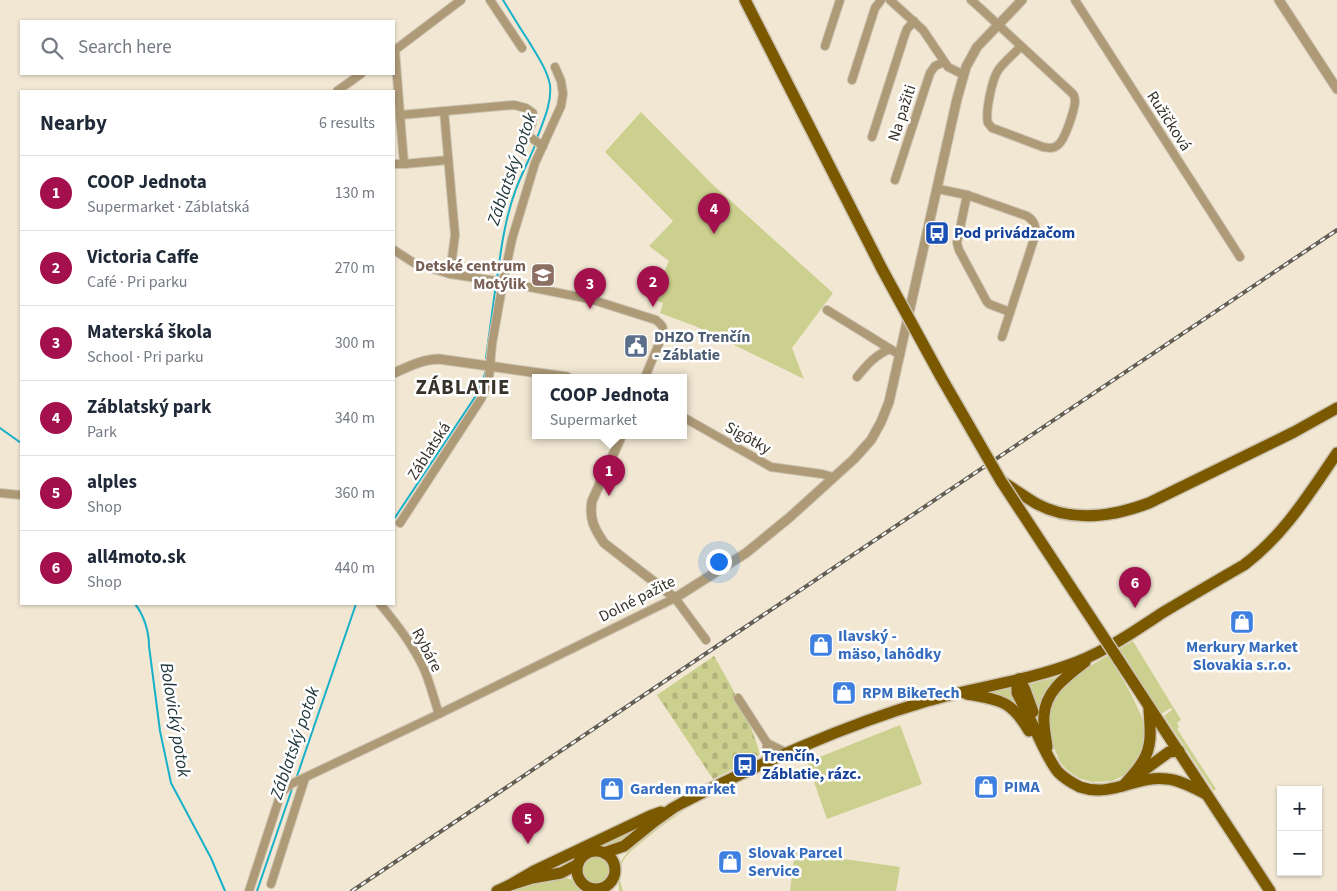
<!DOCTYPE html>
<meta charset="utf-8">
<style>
:root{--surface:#fff;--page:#f6f6f7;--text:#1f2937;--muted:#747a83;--line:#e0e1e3;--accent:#a40f4e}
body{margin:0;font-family:"Source Sans 3",sans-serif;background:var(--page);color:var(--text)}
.controls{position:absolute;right:15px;bottom:15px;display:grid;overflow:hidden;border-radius:0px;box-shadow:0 1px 4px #0004}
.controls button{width:45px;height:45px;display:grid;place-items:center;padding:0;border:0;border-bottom:1px solid var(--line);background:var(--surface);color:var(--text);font:25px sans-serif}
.you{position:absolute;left:718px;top:561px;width:18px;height:18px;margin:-12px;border:4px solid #fff;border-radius:50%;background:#1a73e8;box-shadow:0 0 0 8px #1a73e833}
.badge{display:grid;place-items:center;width:32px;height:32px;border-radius:50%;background:var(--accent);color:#fff;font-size:16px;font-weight:700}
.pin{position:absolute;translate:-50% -41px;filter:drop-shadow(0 1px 2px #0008)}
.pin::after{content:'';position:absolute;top:26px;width:18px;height:15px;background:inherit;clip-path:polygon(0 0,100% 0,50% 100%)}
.popup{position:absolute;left:532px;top:374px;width:155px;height:65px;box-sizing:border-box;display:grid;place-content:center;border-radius:0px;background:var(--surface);filter:drop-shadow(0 1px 4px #0005);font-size:16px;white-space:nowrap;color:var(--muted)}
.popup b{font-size:19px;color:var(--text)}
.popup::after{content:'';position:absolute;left:50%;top:100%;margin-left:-10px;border:10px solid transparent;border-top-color:var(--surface)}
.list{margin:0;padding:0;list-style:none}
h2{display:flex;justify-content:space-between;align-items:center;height:65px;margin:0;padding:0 20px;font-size:21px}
h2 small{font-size:16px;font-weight:400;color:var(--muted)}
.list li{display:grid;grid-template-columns:32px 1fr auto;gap:15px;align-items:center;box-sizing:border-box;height:75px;padding:0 20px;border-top:1px solid var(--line)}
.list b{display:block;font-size:19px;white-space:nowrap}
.list p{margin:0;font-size:16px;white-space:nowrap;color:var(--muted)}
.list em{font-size:16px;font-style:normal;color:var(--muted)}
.icon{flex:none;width:28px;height:28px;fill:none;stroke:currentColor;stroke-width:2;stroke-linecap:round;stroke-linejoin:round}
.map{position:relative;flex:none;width:1337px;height:891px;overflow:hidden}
.search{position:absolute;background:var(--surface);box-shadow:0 1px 4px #0004;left:20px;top:20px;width:375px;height:55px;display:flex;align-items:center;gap:12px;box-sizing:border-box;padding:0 18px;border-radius:0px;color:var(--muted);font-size:19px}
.panel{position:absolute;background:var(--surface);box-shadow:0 1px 4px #0004;left:20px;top:90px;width:375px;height:515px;border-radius:0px}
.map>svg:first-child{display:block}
.green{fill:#ccd08e}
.cemetery{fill:url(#cemetery-stones)}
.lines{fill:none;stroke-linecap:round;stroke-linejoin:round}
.stream{stroke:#17b1c9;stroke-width:2}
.minor-casing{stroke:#ccc3b1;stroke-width:10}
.tertiary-casing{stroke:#ccc3b1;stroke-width:11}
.primary-casing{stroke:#ccc3b1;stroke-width:14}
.minor{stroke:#ae9a77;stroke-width:8}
.tertiary{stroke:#ae9a77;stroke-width:9}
.primary{stroke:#7b5900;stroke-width:11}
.rail-casing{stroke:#635e53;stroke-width:4}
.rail{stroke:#fff;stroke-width:2;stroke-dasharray:5.5;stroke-linecap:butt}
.primary-bridge-casing{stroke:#ccc3b1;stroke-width:14;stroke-linecap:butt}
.primary-bridge{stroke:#7b5900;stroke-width:11}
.labels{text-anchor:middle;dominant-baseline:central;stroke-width:5;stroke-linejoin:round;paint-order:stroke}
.street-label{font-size:16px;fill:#37332b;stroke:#fff}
.transit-label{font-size:16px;font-weight:bold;fill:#164399;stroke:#fff;text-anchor:start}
.education-label{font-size:16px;font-weight:bold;fill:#785e54;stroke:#fff;text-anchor:end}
.service-label{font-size:16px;font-weight:bold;fill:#4e5e75;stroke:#fff;text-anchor:start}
.shop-label{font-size:16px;font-weight:bold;fill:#366cbe;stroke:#fff;text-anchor:start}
.water-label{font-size:18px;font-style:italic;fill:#22383d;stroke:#fff}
.district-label{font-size:21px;font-weight:bold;letter-spacing:1px;fill:#37332b;stroke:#fff}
</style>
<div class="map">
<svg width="1337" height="891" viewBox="0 0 1337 891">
<defs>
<pattern id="cemetery-stones" width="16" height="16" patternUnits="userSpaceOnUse" patternTransform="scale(1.25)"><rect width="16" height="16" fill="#ccd08e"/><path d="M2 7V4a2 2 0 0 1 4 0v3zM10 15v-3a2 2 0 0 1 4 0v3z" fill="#b0b37b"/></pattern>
</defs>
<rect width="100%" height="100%" fill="#f1e7d3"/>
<g class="green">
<path d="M641 112 712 184 833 293 792 348 804 379 695 326 660 313 663 303 645 296 646 281 651 284 662 271 664 272 669 261 649 246 673 221 605 152Z"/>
<path d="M1133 641 1181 720 1177 723 1179 727 1177 729 1216 789 1214 791 1164 716 1172 710 1171 708 1161 714 1124 655 1113 662 1131 694 1141 715 1144 725 1145 743 1138 762 1127 774 1112 781 1092 782 1079 778 1067 770 1060 762 1052 743 1047 714 1060 687 1071 677Z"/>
<path d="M1057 677 1045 693 1042 700 1039 716 1038 717 1027 685Z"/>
<path d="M1012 688 1025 716 989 693Z"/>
<path d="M900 725 922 784 827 819 807 762Z"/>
<path d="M783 760 752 776 701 799 659 828 631 851 624 859 622 864 620 881 623 891H619C618 884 619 866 622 860 626 853 633 848 639 843 655 829 672 817 691 806L692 805V802Z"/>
<path d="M648 820 624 842 605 850 593 849 583 853 572 865 548 871Z"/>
<path d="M795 852 900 867 896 891H790Z"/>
<circle cx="596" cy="870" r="13"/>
<path d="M561 877 574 880 584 888 592 891H511L523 886Z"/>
</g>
<path class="cemetery" d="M714 656C732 687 750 719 760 754L756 758 713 779 657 695Z"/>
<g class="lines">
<g class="stream">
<path d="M503 0C511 13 519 27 528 40 536 54 547 69 550 85 552 103 543 122 537 138"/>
<path d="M497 279C501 249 505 218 516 189 522 173 530 158 536 143"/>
<path d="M486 358 496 284"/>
<path d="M0 428 21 443"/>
<path d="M394 519 477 394 482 383 486 370"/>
<path d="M135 604C144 615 149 632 149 646L160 731 171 783 211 858 225 891"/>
<path d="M296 779 356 604"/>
<path d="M257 891 293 786"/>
</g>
<defs>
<g id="minor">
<path d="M461 0 395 50 400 115 514 105 526 108 533 113 532 123 527 135 543 146"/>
<path d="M490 0 522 48"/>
<path d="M890 0 923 30 948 67 964 75"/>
<path d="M971 0 979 7 1073 94C1075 98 1075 97 1075 102 1074 111 1065 140 1058 145 1053 149 1049 148 1043 147L998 130 992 128 988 123C985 113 992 78 999 69 1005 61 1014 54 1021 46"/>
<path d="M1075 0 1240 257"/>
<path d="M825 46 840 0"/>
<path d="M852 80 875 8 881 0"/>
<path d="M337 91 361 74"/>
<path d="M444 111 455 235 450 274"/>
<path d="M400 115 404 164 448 160"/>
<path d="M872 137 905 34 907 29 914 21"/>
<path d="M394 164H404"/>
<path d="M895 180 930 73 935 66 944 62"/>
<path d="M938 189 967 195 1027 216C1035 221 1036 227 1035 236L1002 337"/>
<path d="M967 195 958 238 957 243 959 250 987 302 989 304 1010 312"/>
<path d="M394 250 414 263 450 274 503 282 590 299 656 320C662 325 664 327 663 334L645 377"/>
<path d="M827 310 900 355"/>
<path d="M857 377C867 365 875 355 890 349"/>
<path d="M683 417 771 467 822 474 833 477"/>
<path d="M0 493 21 495"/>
<path d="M400 523 481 399 489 378 492 344 503 282 512 239 535 163 561 106 563 94 561 81 555 67"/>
<path d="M380 604C397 624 413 645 424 669 430 683 434 699 439 714"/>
<path d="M738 698 767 743 787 753"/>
<path d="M766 762 767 743"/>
<path d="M271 884 305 778"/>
<path d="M249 891 280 796 283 791 291 784 439 714 675 598 706 640"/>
</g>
<g id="tertiary">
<path d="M1279 0 1337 89"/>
<path d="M394 373C408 367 423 359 439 359L567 377"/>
<path d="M622 435 592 501C589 519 594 528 604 543L675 598 746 553 790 517 854 459 871 440 881 422 889 402 957 99 966 67 977 47 1022 0"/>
</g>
<g id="primary">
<path d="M745 0 882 269"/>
<path d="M1001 481C1013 488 1025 497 1037 504 1073 523 1112 517 1149 503L1294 432 1337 408"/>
<path d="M1118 659 1270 891"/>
<path d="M1019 679 1017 686V693C1025 708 1032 723 1039 738 1045 750 1050 762 1058 772 1064 778 1072 783 1080 787 1112 798 1136 775 1167 779 1180 780 1194 788 1206 794"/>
<path d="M1019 679 1025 690 1033 712"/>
<path d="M967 694C1000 700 1011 700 1029 731"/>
<path d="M1047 747C1046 737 1043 726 1044 716 1045 691 1067 676 1085 662"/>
<path d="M1136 776 1169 752 1179 751"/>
<path d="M1123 786C1130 778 1138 770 1143 761 1153 745 1150 727 1149 709"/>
<circle cx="596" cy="870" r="19"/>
<path d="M604 853 624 846 655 821 673 808 682 803C761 763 842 726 927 701 976 687 1028 681 1077 662 1107 650 1135 631 1162 613 1189 597 1216 581 1244 565 1284 535 1309 494 1337 453"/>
<path d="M510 885 534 871 650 816 661 812"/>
<path d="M497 891 510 885 532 878 561 873 578 864"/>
</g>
</defs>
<use href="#minor" class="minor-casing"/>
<use href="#tertiary" class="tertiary-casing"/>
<use href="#primary" class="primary-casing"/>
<use href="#minor" class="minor"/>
<use href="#tertiary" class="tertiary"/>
<use href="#primary" class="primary"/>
<defs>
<path id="rail" d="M352 891 1337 230"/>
</defs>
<use href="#rail" class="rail-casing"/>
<use href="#rail" class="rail"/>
<defs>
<path id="primary-bridge" d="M882 269 941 377 1001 481 1118 659"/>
</defs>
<use href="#primary-bridge" class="primary-bridge-casing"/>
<use href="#primary-bridge" class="primary-bridge"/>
</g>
<defs>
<symbol id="bus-square" viewBox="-11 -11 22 22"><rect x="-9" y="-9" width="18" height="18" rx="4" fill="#1a4fb4" stroke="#fff"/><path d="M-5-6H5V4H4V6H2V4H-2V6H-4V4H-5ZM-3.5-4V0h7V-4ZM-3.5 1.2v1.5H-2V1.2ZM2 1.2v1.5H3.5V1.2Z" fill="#fff"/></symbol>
<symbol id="school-square" viewBox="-11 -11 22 22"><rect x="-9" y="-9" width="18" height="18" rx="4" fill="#8d6e63" stroke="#fff"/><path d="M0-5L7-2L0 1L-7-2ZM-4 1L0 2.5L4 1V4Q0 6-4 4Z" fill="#fff"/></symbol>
<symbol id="civic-square" viewBox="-11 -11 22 22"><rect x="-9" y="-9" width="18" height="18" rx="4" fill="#5c6f8a" stroke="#fff"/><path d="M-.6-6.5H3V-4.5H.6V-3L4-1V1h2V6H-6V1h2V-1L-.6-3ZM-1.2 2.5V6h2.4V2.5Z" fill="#fff"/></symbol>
<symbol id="shop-square" viewBox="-11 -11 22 22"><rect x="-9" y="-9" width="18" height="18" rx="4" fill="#3f7fe0" stroke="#fff"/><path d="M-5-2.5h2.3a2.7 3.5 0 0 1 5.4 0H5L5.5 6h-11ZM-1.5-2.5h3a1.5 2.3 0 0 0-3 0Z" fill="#fff"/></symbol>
</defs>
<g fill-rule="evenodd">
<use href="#bus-square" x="923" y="219" width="28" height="28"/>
<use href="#school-square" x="529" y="261" width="28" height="28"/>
<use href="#civic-square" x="622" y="332" width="28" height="28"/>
<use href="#shop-square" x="1228" y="608" width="28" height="28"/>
<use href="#shop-square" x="807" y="631" width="28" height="28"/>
<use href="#shop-square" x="830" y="679" width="28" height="28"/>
<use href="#bus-square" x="731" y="751" width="28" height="28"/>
<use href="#shop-square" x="972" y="773" width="28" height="28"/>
<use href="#shop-square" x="598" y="775" width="28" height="28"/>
<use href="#shop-square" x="716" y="848" width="28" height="28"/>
</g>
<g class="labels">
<g class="street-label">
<text transform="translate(902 113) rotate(-72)">Na pažiti</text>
<text transform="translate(1169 121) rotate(57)">Ružičková</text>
<text transform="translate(748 438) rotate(29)">Sigôtky</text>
<text transform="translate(429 451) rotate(-57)">Záblatská</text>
<text transform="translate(637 599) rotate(-27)">Dolné pažite</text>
<text transform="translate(427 650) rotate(62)">Rybáre</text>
</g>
<g class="transit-label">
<text x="954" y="233">Pod privádzačom</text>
<text x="762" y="756">Trenčín,<tspan x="762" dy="18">Záblatie, rázc.</tspan></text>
</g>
<g class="education-label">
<text x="526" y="266">Detské centrum<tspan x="526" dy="18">Motýlik</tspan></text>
</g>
<g class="service-label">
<text x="654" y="337">DHZO Trenčín<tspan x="654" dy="18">- Záblatie</tspan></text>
</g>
<g class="shop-label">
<text x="838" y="636">Ilavský -<tspan x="838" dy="18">mäso, lahôdky</tspan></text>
<text x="1242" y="647" text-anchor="middle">Merkury Market<tspan x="1242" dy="18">Slovakia s.r.o.</tspan></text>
<text x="862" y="693">RPM BikeTech</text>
<text x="1004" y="787">PIMA</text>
<text x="630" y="789">Garden market</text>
<text x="748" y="853">Slovak Parcel<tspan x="748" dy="18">Service</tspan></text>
</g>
<g class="water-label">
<text transform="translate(512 169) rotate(-71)">Záblatský potok</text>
<text transform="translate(175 720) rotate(81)">Bolovický potok</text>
<text transform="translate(295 743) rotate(-71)">Záblatský potok</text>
</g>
<g class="district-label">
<text x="463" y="387">ZÁBLATIE</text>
</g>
</g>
</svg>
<div class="controls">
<button>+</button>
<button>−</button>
</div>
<div class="you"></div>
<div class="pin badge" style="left:609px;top:496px">1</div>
<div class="popup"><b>COOP Jednota</b>Supermarket</div>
<div class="pin badge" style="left:653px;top:307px">2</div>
<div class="pin badge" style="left:590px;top:309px">3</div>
<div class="pin badge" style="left:714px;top:234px">4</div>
<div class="pin badge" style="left:528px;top:844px">5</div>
<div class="pin badge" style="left:1135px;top:608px">6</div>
<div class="search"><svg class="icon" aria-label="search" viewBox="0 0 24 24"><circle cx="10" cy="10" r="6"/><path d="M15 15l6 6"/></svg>Search here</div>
<section class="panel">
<h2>Nearby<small>6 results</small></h2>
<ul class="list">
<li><span class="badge">1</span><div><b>COOP Jednota</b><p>Supermarket · Záblatská</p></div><em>130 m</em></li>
<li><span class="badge">2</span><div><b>Victoria Caffe</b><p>Café · Pri parku</p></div><em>270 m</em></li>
<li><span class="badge">3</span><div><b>Materská škola</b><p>School · Pri parku</p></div><em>300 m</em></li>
<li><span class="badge">4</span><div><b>Záblatský park</b><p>Park</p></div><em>340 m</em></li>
<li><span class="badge">5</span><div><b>alples</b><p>Shop</p></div><em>360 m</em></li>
<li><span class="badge">6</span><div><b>all4moto.sk</b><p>Shop</p></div><em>440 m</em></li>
</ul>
</section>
</div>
